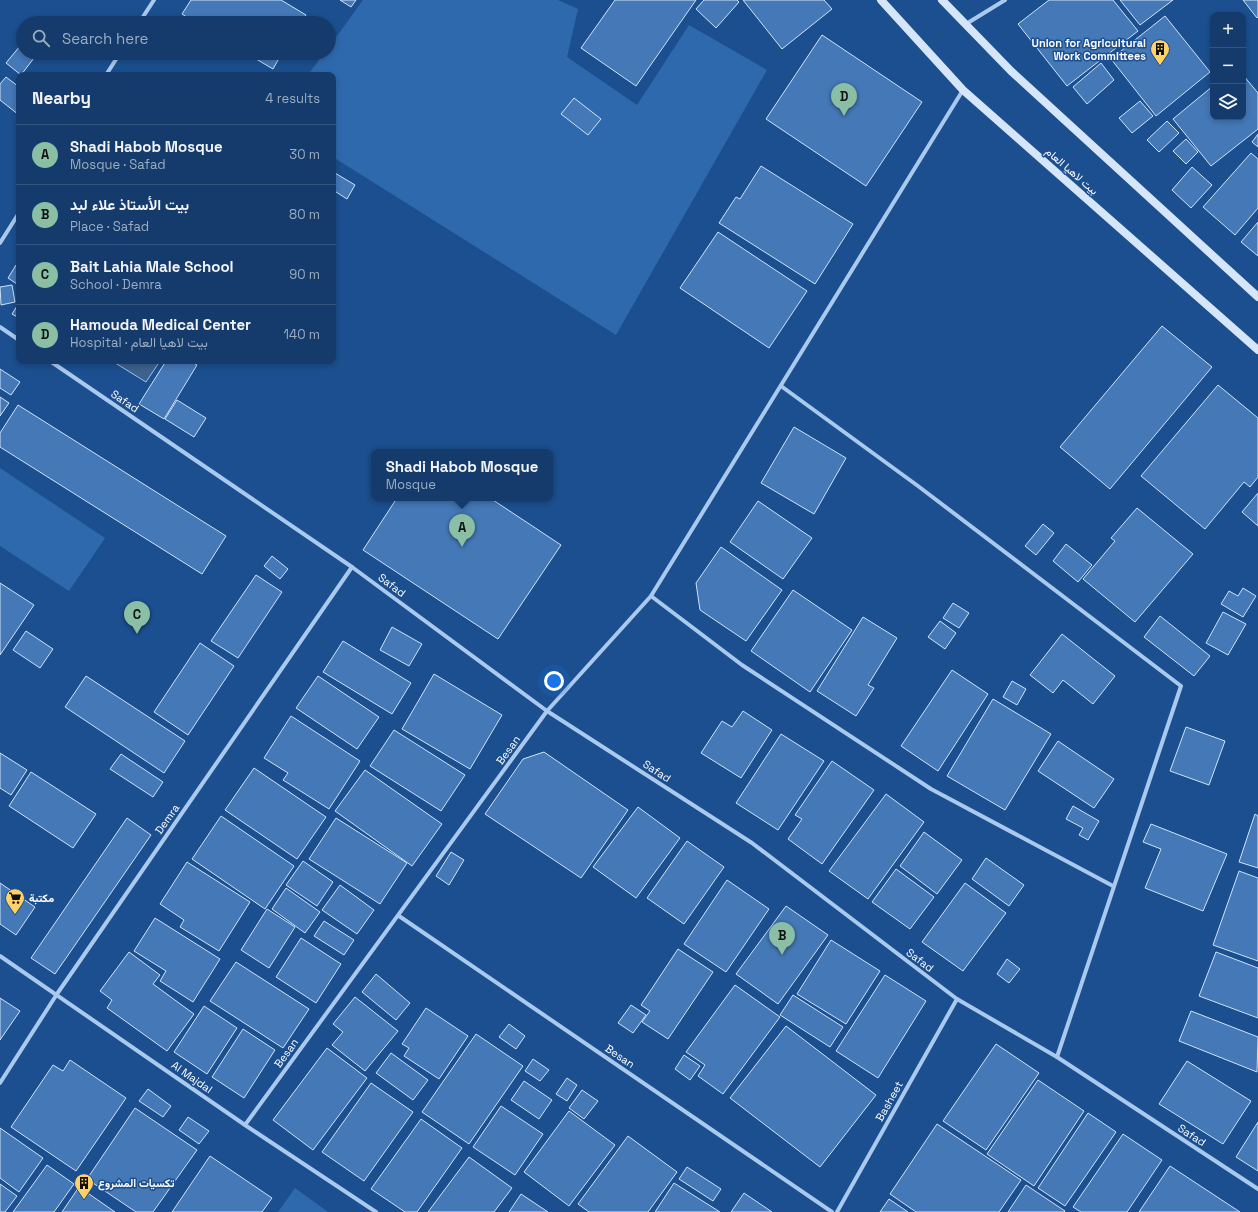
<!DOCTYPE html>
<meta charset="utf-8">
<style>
:root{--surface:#143b6b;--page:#214673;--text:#f1f3f6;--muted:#9dadc1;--line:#33557e;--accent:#8abfa5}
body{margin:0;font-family:"Space Grotesk",Vazirmatn,sans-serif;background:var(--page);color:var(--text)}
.controls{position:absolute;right:12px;top:12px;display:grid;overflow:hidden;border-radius:8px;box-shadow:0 2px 6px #0003}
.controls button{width:36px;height:36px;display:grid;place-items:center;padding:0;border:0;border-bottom:1px solid var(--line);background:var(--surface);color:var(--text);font:20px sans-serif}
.you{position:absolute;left:554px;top:681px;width:14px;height:14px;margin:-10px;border:3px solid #fff;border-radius:50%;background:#1a73e8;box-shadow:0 0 0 6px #1a73e833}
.badge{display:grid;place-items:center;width:26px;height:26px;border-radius:50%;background:var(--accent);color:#111;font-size:13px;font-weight:700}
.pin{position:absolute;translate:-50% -33px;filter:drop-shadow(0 1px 2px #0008)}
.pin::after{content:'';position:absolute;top:21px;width:14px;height:12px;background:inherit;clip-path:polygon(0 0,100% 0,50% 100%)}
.popup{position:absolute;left:371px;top:449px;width:182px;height:52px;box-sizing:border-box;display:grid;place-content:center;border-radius:8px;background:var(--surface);filter:drop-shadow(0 1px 3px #0005);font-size:13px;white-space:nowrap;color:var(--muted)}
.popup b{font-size:15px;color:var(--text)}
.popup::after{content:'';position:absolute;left:50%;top:100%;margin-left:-8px;border:8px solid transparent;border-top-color:var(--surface)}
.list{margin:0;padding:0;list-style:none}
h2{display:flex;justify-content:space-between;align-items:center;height:52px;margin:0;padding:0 16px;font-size:17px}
h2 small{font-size:13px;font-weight:400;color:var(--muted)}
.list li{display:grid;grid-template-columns:26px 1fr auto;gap:12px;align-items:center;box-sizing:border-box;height:60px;padding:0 16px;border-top:1px solid var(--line)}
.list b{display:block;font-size:15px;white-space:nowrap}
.list p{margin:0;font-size:13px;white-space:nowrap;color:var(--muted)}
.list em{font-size:13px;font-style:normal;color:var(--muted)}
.icon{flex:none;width:22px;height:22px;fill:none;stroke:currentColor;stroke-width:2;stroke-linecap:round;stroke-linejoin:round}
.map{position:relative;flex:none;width:1258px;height:1212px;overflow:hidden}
.search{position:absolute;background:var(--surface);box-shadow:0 2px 6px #0003;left:16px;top:16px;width:320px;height:44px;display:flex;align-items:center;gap:10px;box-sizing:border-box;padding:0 14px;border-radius:22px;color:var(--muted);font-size:15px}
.panel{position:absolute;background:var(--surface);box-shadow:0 2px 6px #0003;left:16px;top:72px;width:320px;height:292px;border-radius:8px}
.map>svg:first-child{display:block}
.green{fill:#2e69ad}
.water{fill:#3c6290;stroke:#9cc4f0}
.building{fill:#4478b7;stroke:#cfe3fa}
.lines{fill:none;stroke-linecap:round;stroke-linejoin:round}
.street{stroke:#a9c9ee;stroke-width:4}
.secondary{stroke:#d6e6fa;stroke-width:8}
.labels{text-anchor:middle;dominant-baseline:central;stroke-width:3;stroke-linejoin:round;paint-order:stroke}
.poi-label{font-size:11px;font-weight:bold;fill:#fff;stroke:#1b4f8f;text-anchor:start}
.street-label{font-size:11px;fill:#fff;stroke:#1b4f8f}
</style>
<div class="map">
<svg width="1258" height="1212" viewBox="0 0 1258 1212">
<rect width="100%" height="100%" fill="#1b4f8f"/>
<g class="green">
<path d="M363 0H558L578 9 567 57 637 105 689 25 767 70 616 335 333 157V75H308L324 53H329V47Z"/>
<path d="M0 468 105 538 69 591 0 546Z"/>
<path d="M295 1188 328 1212H278Z"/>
</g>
<path class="water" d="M112 361H160L146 382Z"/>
<g class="building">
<path d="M191 0H281L306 15 301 23H196L182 14Z"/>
<path d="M340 0H356L351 7Z"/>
<path d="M615 0H696L636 86 581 48Z"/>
<path d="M704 0H737L739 2 716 28 696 9Z"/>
<path d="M743 0H824L832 9 782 49Z"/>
<path d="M1049 0H1113L1138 31 1067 86 1018 24Z"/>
<path d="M1120 0H1173L1140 25Z"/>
<path d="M1243 0H1258V17L1257 18Z"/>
<path d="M1165 16 1210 72 1156 116 1111 59Z"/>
<path d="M822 35 922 102 866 186 766 119Z"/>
<path d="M20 46 23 49V53H28L34 58 21 75 6 63Z"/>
<path d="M246 53H282L273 69Z"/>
<path d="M1101 63 1114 80 1087 104 1073 87Z"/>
<path d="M1243 75 1258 93V129L1211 166 1173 119 1213 86V117H1243Z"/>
<path d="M6 77 19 87V115L0 100V84Z"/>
<path d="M574 98 601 119 588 135 561 114Z"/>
<path d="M1140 101 1153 116 1132 133 1119 118Z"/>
<path d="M1167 121 1179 133 1159 152 1147 140Z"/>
<path d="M1258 134V147L1252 142Z"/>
<path d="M1186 139 1198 152 1186 164 1173 151Z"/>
<path d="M1251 153 1258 159V208L1235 235 1203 207Z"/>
<path d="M761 166 853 224 815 284 719 223 736 197 740 199Z"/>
<path d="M1192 167 1212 185 1191 208 1172 190Z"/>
<path d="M335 173 355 185 347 199 333 190V177Z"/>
<path d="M1258 222V256L1241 242Z"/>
<path d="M718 232 807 291 769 348 680 288Z"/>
<path d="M16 265 19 267V281L17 284 8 278Z"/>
<path d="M12 285 15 302 1 305 0 287Z"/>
<path d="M19 303V318L12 314Z"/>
<path d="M1162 326 1212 367 1110 489 1060 447Z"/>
<path d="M166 361H197L195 364 197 365 164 419 139 404Z"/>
<path d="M0 369 20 382 11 395 0 388Z"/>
<path d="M1218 385 1258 418V477L1250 487 1244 482 1205 529 1141 476Z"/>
<path d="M0 397 9 403 0 416Z"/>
<path d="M177 400 206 418 194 437 165 419Z"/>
<path d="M18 405 226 536 202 574 0 447V433Z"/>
<path d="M794 427 846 458 814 514 761 483Z"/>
<path d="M1258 493V526L1242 512Z"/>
<path d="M397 498H490L561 545 498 639 363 550Z"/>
<path d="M758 501 812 538 783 579 730 542Z"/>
<path d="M1137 508 1193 554 1135 622 1083 579 1115 541 1111 538Z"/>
<path d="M1043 524 1054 533 1036 555 1025 546Z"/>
<path d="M1066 544 1092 565 1078 582 1053 561Z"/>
<path d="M721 547 782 590 746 641 700 610 696 583Z"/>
<path d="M272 556 288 569 280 579 264 566Z"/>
<path d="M256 575 282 592 238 658 211 641Z"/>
<path d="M0 583 34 605 0 655Z"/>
<path d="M1243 588 1256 596 1243 617 1221 604 1229 591 1238 596Z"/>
<path d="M793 590 852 630 810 692 751 651Z"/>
<path d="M953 603 969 613 959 628 943 618Z"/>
<path d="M1223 612 1246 624 1228 655 1206 643Z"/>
<path d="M1160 616 1210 656 1194 676 1144 637Z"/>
<path d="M863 617 897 638 868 685 874 688 856 716 817 691Z"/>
<path d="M940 621 956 633 945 649 928 637Z"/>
<path d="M392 627 422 644 409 666 380 650Z"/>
<path d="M26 631 53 649 40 668 13 650Z"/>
<path d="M1062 634 1115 676 1093 704 1063 680 1053 693 1030 675Z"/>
<path d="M343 641 411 683 392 714 323 672Z"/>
<path d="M200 643 234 666 188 735 154 712Z"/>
<path d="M952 670 988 694 938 771 901 746Z"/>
<path d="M434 674 502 715 470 769 402 729Z"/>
<path d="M86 676 185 741 164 773 65 707Z"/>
<path d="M318 676 379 717 357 749 296 708Z"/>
<path d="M1012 681 1026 689 1017 705 1003 697Z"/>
<path d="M993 699 1051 734 1005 810 947 776Z"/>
<path d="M743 711 772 730 741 778 701 753 722 721 732 727Z"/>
<path d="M291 716 360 761 329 809 283 780 288 773 264 758Z"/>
<path d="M1186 727 1225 741 1209 785 1170 771Z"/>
<path d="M394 730 465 775 441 811 370 766Z"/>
<path d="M781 734 824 761 778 830 736 803Z"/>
<path d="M1058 741 1114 779 1094 808 1038 771Z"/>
<path d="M544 752 628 810 581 878 485 814 523 759Z"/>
<path d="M0 753 27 770 11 795 0 788Z"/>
<path d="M121 754 163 782 153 797 110 769Z"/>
<path d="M832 761 874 790 822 864 788 839 802 819 795 815Z"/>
<path d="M254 768 326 817 297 859 225 810Z"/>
<path d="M365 770 442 824 412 866 335 811Z"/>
<path d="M31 772 96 814 73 848 9 806Z"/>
<path d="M886 794 924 822 868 899 829 871Z"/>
<path d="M1073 806 1099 821 1088 840 1079 835 1083 828 1066 819Z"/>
<path d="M638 807 680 838 636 898 593 867Z"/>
<path d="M1255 814 1258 816V868L1239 862Z"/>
<path d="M221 816 294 866 265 909 192 859Z"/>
<path d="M127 818 151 835 55 974 31 958Z"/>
<path d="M336 818 407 863 380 904 309 859Z"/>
<path d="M1151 824 1227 854 1203 911 1145 888 1161 849 1143 842Z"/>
<path d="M924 832 962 860 937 894 900 866Z"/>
<path d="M687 841 724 867 684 924 647 898Z"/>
<path d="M451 852 464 860 449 885 436 876Z"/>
<path d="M986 858 1024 885 1009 906 972 879Z"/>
<path d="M303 861 333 882 317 906 286 885Z"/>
<path d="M187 862 250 902 219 951 180 927 184 920 160 904Z"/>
<path d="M896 869 934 897 910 929 872 902Z"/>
<path d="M1239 871 1258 878V961L1213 945Z"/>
<path d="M727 880 769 909 726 972 684 944Z"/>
<path d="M0 883 35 907 16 935 0 924Z"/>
<path d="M965 883 1006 913 963 971 922 942Z"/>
<path d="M340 885 374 910 357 934 322 910Z"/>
<path d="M286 888 320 912 305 933 272 909Z"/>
<path d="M786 906 828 935 778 1004 736 974Z"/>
<path d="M267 909 295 927 269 968 241 950Z"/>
<path d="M155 918 220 959 193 1002 160 981 166 971 134 951Z"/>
<path d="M324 921 354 940 344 955 314 936Z"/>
<path d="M301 938 341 964 316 1003 276 977Z"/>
<path d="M831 940 880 971 846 1024 797 994Z"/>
<path d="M678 949 713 972 668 1039 642 1022 650 1011 641 1005Z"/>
<path d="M129 952 160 975 153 984 194 1014 167 1051 107 1008 112 1000 100 991Z"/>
<path d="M1216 952 1258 968V1018L1199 996Z"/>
<path d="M1007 959 1020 969 1009 983 997 974Z"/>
<path d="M236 962 309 1009 283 1048 210 1001Z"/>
<path d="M376 974 410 1003 396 1020 362 992Z"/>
<path d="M885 975 926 1001 878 1078 836 1051Z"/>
<path d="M735 985 780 1017 723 1094 698 1076 705 1065 686 1052Z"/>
<path d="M793 995 843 1027 830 1047 780 1015Z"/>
<path d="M355 997 398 1031 365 1071 332 1045 343 1032 333 1024Z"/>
<path d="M0 998 20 1011 0 1040Z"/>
<path d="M631 1005 646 1015 633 1033 618 1023Z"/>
<path d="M204 1006 237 1028 207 1074 174 1052Z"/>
<path d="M426 1008 468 1036 439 1079 404 1056 409 1048 402 1044Z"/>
<path d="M1191 1011 1258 1037 1257 1072 1179 1041Z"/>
<path d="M509 1024 525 1036 516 1049 499 1037Z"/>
<path d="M786 1026 876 1095 820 1167 730 1098Z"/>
<path d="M243 1029 275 1050 244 1098 212 1077Z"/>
<path d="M476 1034 523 1066 469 1144 422 1112Z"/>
<path d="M996 1044 1039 1073 986 1150 943 1121Z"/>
<path d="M327 1048 367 1078 313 1150 273 1120Z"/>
<path d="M391 1053 428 1080 413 1100 376 1073Z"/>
<path d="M684 1055 700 1066 690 1080 675 1069Z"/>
<path d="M533 1059 549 1070 540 1081 525 1071Z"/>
<path d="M70 1060 126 1098 76 1171 11 1127 53 1065 63 1071Z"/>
<path d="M1187 1061 1251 1101 1223 1144 1159 1104Z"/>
<path d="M567 1078 577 1085 567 1101 556 1094Z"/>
<path d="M1038 1080 1084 1111 1034 1186 987 1154Z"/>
<path d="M524 1081 552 1100 539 1119 511 1100Z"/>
<path d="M371 1083 413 1112 364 1181 322 1152Z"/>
<path d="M148 1089 171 1106 163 1117 139 1101Z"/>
<path d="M582 1090 598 1101 584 1119 569 1108Z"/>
<path d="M501 1106 543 1134 515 1175 473 1147Z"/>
<path d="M135 1108 197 1150 153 1212H136L87 1179Z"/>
<path d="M569 1111 615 1145 569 1206 524 1172Z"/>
<path d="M1088 1113 1116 1132 1065 1206 1038 1188Z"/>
<path d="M188 1117 209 1131 199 1144 179 1130Z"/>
<path d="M421 1119 462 1148 417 1212H405L371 1189Z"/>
<path d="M1258 1122V1171L1236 1157Z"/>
<path d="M937 1124 1021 1180 999 1212H916L890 1194Z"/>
<path d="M0 1128 43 1158 19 1192 0 1178Z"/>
<path d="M1123 1134 1162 1160 1127 1212H1081L1073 1207Z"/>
<path d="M628 1136 677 1172 648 1212H589L578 1204Z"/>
<path d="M210 1156 272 1198 262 1212H172Z"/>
<path d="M469 1157 512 1188 494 1212H428Z"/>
<path d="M47 1165 74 1184 54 1212H13Z"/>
<path d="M1170 1166 1240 1212H1139Z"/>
<path d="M687 1167 721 1189 713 1201 679 1179Z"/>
<path d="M674 1183 720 1212H655Z"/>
<path d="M0 1184 17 1196 5 1212H0Z"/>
<path d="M1026 1185 1065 1211 1064 1212H1008Z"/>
<path d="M79 1187 115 1212H62Z"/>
<path d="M744 1193 772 1212H731Z"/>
<path d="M521 1194 548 1212H509Z"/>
<path d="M889 1199 908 1212H880Z"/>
</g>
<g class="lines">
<g class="street">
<path d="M139 23 154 0"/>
<path d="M966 24 1005 0"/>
<path d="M106 75 120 53"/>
<path d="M0 243 19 213"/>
<path d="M0 327 19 340"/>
<path d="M50 361 352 567 547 711 752 843 957 999 1057 1057 1258 1189"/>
<path d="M781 386 918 486 1181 686 1057 1057"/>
<path d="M651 596 742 665 931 789 1113 886"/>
<path d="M399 916 832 1212"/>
<path d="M0 956 245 1125 376 1212"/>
<path d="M0 1083 57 994 352 567"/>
<path d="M245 1125 547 711 651 596 963 90"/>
<path d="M837 1212 957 999"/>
</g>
<g class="secondary">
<path d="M881 0 963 90 1258 350"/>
<path d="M942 0 1011 71 1258 297"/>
</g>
</g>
<defs>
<symbol id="building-pin" viewBox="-11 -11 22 30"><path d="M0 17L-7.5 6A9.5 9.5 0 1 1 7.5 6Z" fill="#ffd166" stroke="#1b4f8f"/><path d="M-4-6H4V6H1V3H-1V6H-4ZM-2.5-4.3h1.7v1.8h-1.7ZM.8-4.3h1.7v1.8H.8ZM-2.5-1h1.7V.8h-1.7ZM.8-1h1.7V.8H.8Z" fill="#111"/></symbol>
<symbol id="supermarket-pin" viewBox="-11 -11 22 30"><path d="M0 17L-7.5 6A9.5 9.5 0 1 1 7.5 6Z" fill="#ffd166" stroke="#1b4f8f"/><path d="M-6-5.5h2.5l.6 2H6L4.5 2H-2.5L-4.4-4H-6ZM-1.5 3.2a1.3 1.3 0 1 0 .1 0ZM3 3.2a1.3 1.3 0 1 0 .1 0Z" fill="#111"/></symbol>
</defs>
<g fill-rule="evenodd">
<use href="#building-pin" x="1149" y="38" width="22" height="30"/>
<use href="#supermarket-pin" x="4" y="887" width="22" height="30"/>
<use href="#building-pin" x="73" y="1172" width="22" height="30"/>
</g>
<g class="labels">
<g class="poi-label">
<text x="1146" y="43" text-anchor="end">Union for Agricultural<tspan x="1146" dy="13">Work Committees</tspan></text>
<text x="29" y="898">مكتبة</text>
<text x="98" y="1183">تكسيات المشروع</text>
</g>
<g class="street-label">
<text transform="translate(1072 171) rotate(41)">بيت لاهيا العام</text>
<text transform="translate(125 401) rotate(34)">Safad</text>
<text transform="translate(392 585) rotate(37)">Safad</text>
<text transform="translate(508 750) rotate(-54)">Besan</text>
<text transform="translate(657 771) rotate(33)">Safad</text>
<text transform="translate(167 819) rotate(-55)">Demra</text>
<text transform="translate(920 960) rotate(37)">Safad</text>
<text transform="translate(286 1053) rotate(-54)">Besan</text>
<text transform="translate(620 1056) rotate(34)">Besan</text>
<text transform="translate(192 1077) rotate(35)">Al Majdal</text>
<text transform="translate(889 1101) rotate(-61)">Basheet</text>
<text transform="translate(1192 1135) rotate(33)">Safad</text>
</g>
</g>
</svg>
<div class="controls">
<button>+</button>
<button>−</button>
<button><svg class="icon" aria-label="layers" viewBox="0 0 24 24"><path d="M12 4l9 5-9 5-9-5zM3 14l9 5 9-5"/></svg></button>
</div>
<div class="you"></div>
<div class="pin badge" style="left:462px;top:547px">A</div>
<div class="popup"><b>Shadi Habob Mosque</b>Mosque</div>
<div class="pin badge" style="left:782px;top:955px">B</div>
<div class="pin badge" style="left:137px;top:634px">C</div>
<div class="pin badge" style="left:844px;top:116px">D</div>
<div class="search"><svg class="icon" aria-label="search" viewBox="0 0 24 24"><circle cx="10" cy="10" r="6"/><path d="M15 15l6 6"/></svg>Search here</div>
<section class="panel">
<h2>Nearby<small>4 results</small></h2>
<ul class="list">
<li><span class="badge">A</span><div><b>Shadi Habob Mosque</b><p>Mosque · Safad</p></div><em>30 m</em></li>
<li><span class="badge">B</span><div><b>بيت الأستاذ علاء لبد</b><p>Place · Safad</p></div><em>80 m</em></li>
<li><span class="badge">C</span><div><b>Bait Lahia Male School</b><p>School · Demra</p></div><em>90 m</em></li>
<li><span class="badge">D</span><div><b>Hamouda Medical Center</b><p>Hospital · بيت لاهيا العام</p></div><em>140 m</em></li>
</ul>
</section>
</div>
